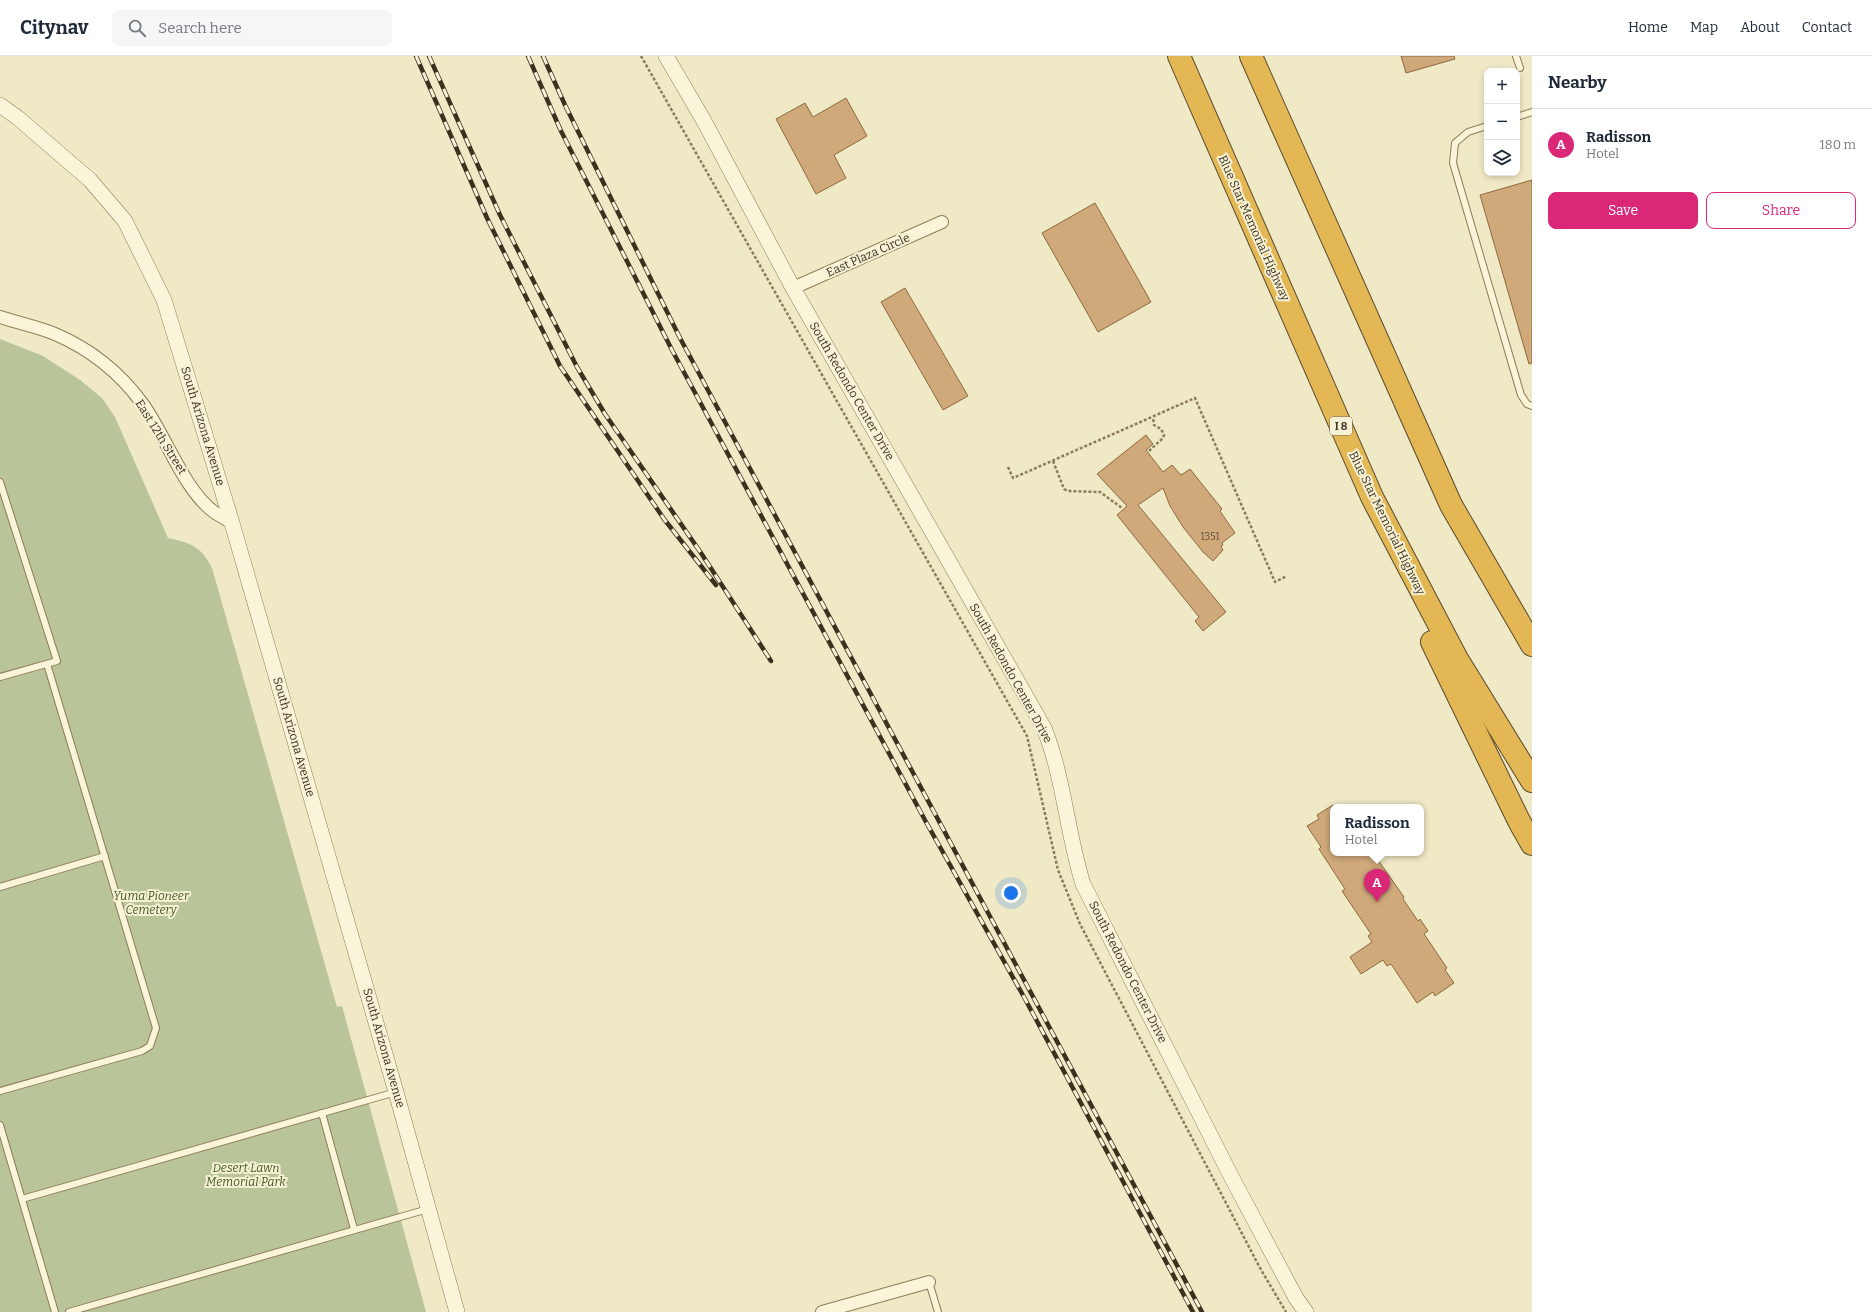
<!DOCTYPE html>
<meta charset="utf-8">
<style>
:root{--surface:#fff;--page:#f6f6f7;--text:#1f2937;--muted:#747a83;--line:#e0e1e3;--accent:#db2777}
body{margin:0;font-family:Bitter,serif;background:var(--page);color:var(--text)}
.controls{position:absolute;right:12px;top:12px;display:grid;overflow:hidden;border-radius:8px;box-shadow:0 2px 6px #0003}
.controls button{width:36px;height:36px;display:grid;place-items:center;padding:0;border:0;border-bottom:1px solid var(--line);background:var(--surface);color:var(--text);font:20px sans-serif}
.you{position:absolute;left:1011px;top:837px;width:14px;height:14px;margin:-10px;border:3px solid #fff;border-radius:50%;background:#1a73e8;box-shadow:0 0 0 6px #1a73e833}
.badge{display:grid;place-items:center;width:26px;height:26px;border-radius:50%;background:var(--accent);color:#fff;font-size:13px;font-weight:700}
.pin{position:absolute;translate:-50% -33px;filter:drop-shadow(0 1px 2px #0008)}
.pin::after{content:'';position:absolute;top:21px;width:14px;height:12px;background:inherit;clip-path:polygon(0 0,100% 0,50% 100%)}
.popup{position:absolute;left:1330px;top:748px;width:94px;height:52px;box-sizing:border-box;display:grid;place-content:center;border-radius:8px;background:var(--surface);filter:drop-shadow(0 1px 3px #0005);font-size:13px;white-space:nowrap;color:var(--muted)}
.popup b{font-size:15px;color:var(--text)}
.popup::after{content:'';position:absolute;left:50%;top:100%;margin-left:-8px;border:8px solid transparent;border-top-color:var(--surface)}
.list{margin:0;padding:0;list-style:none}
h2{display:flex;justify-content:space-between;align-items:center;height:52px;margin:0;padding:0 16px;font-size:17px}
h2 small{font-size:13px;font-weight:400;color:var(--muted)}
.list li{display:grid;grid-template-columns:26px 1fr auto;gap:12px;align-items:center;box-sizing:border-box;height:72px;padding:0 16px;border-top:1px solid var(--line)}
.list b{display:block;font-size:15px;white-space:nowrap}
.list p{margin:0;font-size:13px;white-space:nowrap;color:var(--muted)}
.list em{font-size:13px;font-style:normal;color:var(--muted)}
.actions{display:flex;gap:8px;padding:12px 16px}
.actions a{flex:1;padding:9px 0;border:1px solid var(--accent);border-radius:8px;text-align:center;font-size:14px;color:var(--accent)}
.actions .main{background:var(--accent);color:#fff}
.icon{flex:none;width:22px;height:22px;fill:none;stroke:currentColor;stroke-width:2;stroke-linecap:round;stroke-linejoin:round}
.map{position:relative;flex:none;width:1532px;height:1256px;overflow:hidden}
header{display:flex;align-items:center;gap:24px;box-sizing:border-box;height:56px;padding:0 20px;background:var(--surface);border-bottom:1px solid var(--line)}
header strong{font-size:19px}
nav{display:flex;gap:22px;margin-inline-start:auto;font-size:14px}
.search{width:280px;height:36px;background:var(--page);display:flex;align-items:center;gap:10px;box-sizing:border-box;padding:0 14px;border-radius:8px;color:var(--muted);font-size:15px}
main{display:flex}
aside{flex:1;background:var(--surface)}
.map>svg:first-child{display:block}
.cemetery{fill:#b9c498}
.building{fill:#d0a97a;stroke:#8d693f}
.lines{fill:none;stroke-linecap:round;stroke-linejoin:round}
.service-casing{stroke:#8d7c5a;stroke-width:8}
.minor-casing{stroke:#8d7c5a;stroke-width:14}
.tertiary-casing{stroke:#8d7c5a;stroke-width:16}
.motorway-casing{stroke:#5a492e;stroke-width:24}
.path{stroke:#8d7c5a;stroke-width:2.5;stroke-dasharray:3 2;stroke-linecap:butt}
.service{stroke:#faf5d9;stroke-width:6}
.minor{stroke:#faf5d9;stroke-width:12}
.tertiary{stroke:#faf5d9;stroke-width:15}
.motorway{stroke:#e2b754;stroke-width:22}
.rail-casing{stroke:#3c311f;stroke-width:4.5}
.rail{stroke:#f7f2d6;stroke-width:3;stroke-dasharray:9;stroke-linecap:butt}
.labels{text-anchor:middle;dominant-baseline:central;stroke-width:4;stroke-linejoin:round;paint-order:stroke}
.number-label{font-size:10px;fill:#614f36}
.shield{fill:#f7f2d6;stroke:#746b56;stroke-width:1}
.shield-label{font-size:11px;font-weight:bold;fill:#3c311f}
.street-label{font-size:12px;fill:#3c311f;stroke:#f7f2d6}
.park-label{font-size:12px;font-style:italic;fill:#455924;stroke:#f7f2d6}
</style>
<header>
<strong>Citynav</strong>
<div class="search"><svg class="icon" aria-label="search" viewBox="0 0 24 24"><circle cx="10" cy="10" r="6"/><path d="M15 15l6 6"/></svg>Search here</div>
<nav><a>Home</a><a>Map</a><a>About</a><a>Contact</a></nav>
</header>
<main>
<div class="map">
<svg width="1532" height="1256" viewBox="0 0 1532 1256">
<rect width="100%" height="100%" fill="#f0e9c6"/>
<path class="cemetery" d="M0 283 43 300 80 324 102 342 115 361 168 482C191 487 201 490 212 512L337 951 342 950 426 1256H0Z"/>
<g class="building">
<path d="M1401 0H1454L1455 3 1406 17Z"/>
<path d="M846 42 867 80 834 99 846 122 816 138 776 63 805 47 813 61Z"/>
<path d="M1532 124V307L1529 308 1480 139Z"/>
<path d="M1095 147 1151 246 1098 276 1042 177Z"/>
<path d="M905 232 968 340 943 354 881 246Z"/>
<path d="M1146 379 1153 388 1146 394 1163 416 1172 409 1181 419 1190 413 1222 453 1220 455 1235 477 1222 487 1223 489 1221 491 1223 494 1213 505 1203 496 1183 471 1170 450 1163 432 1138 449 1226 556 1203 575 1195 565 1199 561 1117 459 1127 450 1097 418Z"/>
<path d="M1333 749V797H1373L1404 841 1403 843 1418 865 1420 863 1428 875 1424 878 1447 912 1445 914 1454 927 1435 940 1433 936 1417 947 1391 908 1387 910 1383 904 1361 918 1350 901 1372 886 1368 880 1371 878 1342 835 1345 833 1319 793 1321 791 1307 770 1319 763 1317 759Z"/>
</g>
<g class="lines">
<defs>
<g id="service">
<path d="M1516 0 1520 12"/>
<path d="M1517 61 1532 56"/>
<path d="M1487 70 1468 76 1455 87 1453 107 1521 339 1527 348 1532 350"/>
<path d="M0 426 57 605 0 621"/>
<path d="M0 831 105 800"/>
<path d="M0 1035 142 995 150 990 156 972 47 608"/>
<path d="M322 1057 354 1173"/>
<path d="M0 1069 55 1256"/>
<path d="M22 1143 396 1036"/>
<path d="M929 1226 938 1256"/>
<path d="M69 1256 428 1153"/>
</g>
<g id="minor">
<path d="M793 232 942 166"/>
<path d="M0 261C18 267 38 271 55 278 90 293 120 317 142 347 165 378 183 433 214 456 220 460 226 463 232 467"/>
<path d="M822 1256 929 1226"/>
</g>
<g id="tertiary">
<path d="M666 0 704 65 793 232 1044 672C1064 722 1067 777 1083 828L1232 1122 1296 1242 1306 1256"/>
<path d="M0 49 18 62 90 124 125 165 164 244 232 467 396 1036 457 1256"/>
</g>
<g id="motorway">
<path d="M1179 0 1372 441 1457 603 1532 725"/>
<path d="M1251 0 1451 449 1532 589"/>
<path d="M1432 586 1519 765 1532 788"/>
</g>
</defs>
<use href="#service" class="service-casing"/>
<use href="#minor" class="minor-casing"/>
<use href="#tertiary" class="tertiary-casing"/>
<use href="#motorway" class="motorway-casing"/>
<g class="path">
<path d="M641 0 1027 680 1058 814 1080 868 1260 1212 1286 1256"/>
<path d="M1149 395 1163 382 1164 379 1161 373 1154 369 1153 361"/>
<path d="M1053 405 1064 433 1068 435 1100 436 1122 452"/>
<path d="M1008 411 1013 422 1195 342 1275 526 1287 520"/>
</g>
<use href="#service" class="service"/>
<use href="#minor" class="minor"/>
<use href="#tertiary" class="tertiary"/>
<use href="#motorway" class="motorway"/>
<defs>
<g id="rail">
<path d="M416 0 487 162 560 310 664 463 716 529"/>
<path d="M429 0 500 159 577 311 605 358 701 497 771 605"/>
<path d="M528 0 561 75 672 294 926 766 1024 941 1193 1256"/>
<path d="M543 0 565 49 680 282 1202 1256"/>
</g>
</defs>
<use href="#rail" class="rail-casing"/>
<use href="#rail" class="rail"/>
</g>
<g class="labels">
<g class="number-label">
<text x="1210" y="481">1351</text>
</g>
<rect class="shield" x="1330" y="361" width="22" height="18" rx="3"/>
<g class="shield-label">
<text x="1341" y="370">I 8</text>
</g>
<g class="street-label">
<text transform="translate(1254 172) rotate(66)">Blue Star Memorial Highway</text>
<text transform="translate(868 199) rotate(-24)">East Plaza Circle</text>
<text transform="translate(852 335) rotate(60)">South Redondo Center Drive</text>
<text transform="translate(203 370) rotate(73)">South Arizona Avenue</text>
<text transform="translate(161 381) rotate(58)">East 12th Street</text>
<text transform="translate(1387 467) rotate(64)">Blue Star Memorial Highway</text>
<text transform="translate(1011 617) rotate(61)">South Redondo Center Drive</text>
<text transform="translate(294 681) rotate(74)">South Arizona Avenue</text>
<text transform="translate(1128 916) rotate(63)">South Redondo Center Drive</text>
<text transform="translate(384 992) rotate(74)">South Arizona Avenue</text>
</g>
<g class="park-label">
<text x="151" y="840">Yuma Pioneer<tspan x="151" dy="14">Cemetery</tspan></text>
<text x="246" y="1112">Desert Lawn<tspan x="246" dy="14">Memorial Park</tspan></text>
</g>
</g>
</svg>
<div class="controls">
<button>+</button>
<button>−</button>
<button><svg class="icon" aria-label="layers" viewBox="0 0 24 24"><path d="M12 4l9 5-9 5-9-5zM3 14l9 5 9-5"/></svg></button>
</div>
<div class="you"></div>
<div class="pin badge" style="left:1377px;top:846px">A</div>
<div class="popup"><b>Radisson</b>Hotel</div>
</div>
<aside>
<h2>Nearby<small></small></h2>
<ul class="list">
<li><span class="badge">A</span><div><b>Radisson</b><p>Hotel</p></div><em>180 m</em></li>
</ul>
<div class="actions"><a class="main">Save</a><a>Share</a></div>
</aside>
</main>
